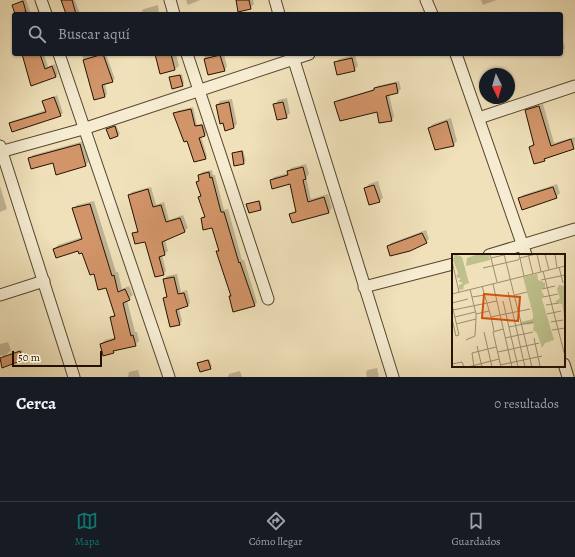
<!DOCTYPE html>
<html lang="es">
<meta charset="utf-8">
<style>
:root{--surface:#171b24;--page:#242831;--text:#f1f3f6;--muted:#9ea1a6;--line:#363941;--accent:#0f766e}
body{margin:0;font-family:Alegreya,serif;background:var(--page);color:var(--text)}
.compass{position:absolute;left:479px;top:68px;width:36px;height:36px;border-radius:50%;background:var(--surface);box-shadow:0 1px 3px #0004;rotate:175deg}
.scale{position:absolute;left:12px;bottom:10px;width:90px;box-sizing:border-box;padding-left:4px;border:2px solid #231200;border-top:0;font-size:11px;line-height:14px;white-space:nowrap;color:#231200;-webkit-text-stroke:3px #f5ecd2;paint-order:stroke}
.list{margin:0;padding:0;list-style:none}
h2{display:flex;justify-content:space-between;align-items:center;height:52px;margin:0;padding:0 16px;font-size:17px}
h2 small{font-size:13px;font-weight:400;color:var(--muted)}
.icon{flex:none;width:22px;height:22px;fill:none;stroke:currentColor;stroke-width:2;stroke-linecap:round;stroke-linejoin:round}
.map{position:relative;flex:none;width:575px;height:377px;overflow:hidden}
.search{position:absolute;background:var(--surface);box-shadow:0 1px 3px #0004;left:12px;right:12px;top:12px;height:44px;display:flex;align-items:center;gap:10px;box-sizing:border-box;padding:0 14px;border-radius:4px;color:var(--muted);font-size:15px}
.sheet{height:124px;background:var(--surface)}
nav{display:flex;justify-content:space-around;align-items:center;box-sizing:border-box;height:56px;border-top:1px solid var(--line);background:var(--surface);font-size:11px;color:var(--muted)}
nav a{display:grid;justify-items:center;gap:2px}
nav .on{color:var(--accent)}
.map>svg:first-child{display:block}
.shadow{fill:#0003}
.building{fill:#d29569;stroke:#231200}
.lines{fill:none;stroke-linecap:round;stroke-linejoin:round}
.minor-casing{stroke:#56462e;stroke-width:13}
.minor{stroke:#f5ecd2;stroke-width:11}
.inset-road{fill:none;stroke:#9e8e70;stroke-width:1}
.view{fill:#d4520b;fill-opacity:0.15;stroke:#d4520b;stroke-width:2}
.inset-edge{fill:none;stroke:#231200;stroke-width:2}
</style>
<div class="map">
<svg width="575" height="377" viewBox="0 0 575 377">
<rect width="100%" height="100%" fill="#f0e1ba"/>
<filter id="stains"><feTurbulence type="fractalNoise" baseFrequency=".005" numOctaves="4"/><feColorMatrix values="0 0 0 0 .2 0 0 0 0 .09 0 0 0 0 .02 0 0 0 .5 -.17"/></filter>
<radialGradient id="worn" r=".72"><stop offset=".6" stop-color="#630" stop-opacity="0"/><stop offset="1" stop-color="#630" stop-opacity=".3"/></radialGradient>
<g class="shadow">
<path d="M22 0H26L31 14H16L13 5Z"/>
<path d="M61 0H75L80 14H66Z"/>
<path d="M186 0H200L188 5Z"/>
<path d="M237 0H253L254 4 250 8Z"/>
<path d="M481 0H496L483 5Z"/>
<path d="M158 5 159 14H143L142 10 144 9Z"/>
<path d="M561 36 565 48 561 52Z"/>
<path d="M23 54H44L48 67 55 64 58 74 55 77Z"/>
<path d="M82 54H106L115 79 105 83 107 94 105 96 94 98Z"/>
<path d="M155 54H176L179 66 175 69 161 73Z"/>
<path d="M204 54H224L227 67 224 70 209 74Z"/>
<path d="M355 55 358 66 354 70 335 63 339 59Z"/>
<path d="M182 74 184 83 182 85 170 78Z"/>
<path d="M399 81 401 89 398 92 389 94 394 117 391 120 378 111 335 102 338 100 375 89 377 86Z"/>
<path d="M57 95 63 113 60 115 10 124 13 121 46 110 43 102Z"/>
<path d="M287 98 290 113 286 117 275 104 278 100Z"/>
<path d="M232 99 237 124 234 127 225 129 217 105 220 101Z"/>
<path d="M543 104 554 143 575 137 574 148 548 156 544 160 530 147 534 143 526 111 529 107Z"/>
<path d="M193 107 197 125 204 123 207 133 201 136 207 156 205 158 188 140 175 114 177 111Z"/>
<path d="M451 118 457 141 453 145 429 128 433 124Z"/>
<path d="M116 125 120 134 110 138 107 129Z"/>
<path d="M84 141 89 162 85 165 30 158 33 155Z"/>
<path d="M243 150 246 161 235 165 233 154Z"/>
<path d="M306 164 309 174 306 177 311 199 328 194 332 208 329 212 292 222 290 214 297 210 291 183 271 180 274 177 288 173 291 168Z"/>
<path d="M212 170 213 175H215L224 210 228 209 242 260H244L257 302 254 306 218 251 220 250 213 227 202 219 205 215 199 197 201 195 198 182 200 180 199 176 202 172Z"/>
<path d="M378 181 383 198 379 201 365 188 369 184Z"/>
<path d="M557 184 560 193 556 197 520 199 523 195Z"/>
<path d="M0 186 7 209 0 212Z"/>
<path d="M151 187 156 205 164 202 169 220 183 215 188 228 184 231 165 240 168 251 162 255 166 271 163 274 146 240 133 233 139 230 129 196 132 192Z"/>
<path d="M260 200 262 208 261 209 247 204Z"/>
<path d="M94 201 116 272H118L122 289 129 286 133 295 127 300 135 332H137L139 341 135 345 116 349 113 352 104 355 101 344 105 340 116 337 112 317 115 313 106 287 94 273 83 252 78 249H54L58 245 82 237 73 209 77 205Z"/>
<path d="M426 230 429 239 426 242 388 246 391 243Z"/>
<path d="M177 274 181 292 187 290 190 303 187 306 179 308 182 321 179 324 164 299 167 296 164 279 167 276Z"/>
<path d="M8 342 11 350 5 356 22 350 24 358 23 359H0L4 355 0 356V344Z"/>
<path d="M209 359 212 366 210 368 198 363Z"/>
<path d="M377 368 379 377H367L366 372 368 370Z"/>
<path d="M138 370 140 377H128L129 372Z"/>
<path d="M240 371 242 377H228L229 374Z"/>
</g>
<g class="building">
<path d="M61 0H72L76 14H66Z"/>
<path d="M236 0H249L251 9 238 12Z"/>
<path d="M23 1 26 12 15 14 12 5Z"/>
<path d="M22 54H40L45 69 52 66 56 77 31 86Z"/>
<path d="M103 54 113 82 102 85 105 97 94 100 83 60Z"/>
<path d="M155 54H171L175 70 160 74Z"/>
<path d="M220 55 225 71 208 75 204 59Z"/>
<path d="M352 58 355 71 337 75 334 62Z"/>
<path d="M180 75 183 86 172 89 169 77Z"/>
<path d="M396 83 398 93 386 96 392 121 379 123 377 112 340 121 334 102 374 90V88Z"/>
<path d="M54 97 61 116 12 132 9 123 46 112 42 101Z"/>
<path d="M229 102 234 128 225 131 223 123 220 124 216 105Z"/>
<path d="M283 102 287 118 277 120 273 104Z"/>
<path d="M539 106 551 146 571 139 574 149 544 159 545 161 534 164 529 147 534 145 525 110Z"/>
<path d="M191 109 195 126 202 125 205 136 199 138 206 159 194 162 187 141 184 142 173 113Z"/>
<path d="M447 121 454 146 435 150 428 128Z"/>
<path d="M115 126 118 136 110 139 106 129Z"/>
<path d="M80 144 86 166 56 175 53 163 31 169 28 158Z"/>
<path d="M242 151 244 164 234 166 232 153Z"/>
<path d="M303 167 306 179 303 180 308 202 324 197 329 213 292 223 289 214 296 212 290 184 272 189 270 180 288 175 287 171Z"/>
<path d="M209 172 210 178 212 177 221 212H224L239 263 240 262 255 306 233 312 229 296H231L216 251H219L212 228 203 230 201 218 205 217 198 197 201 196 196 182 199 181 198 175Z"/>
<path d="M374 185 380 202 369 205 364 188Z"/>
<path d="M553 187 557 198 522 210 518 198Z"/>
<path d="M148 189 153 207 161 205 166 222 180 218 185 232 162 242 165 255 159 257 164 275 155 277 145 242 135 244 132 233 138 232 128 195Z"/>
<path d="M259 201 261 210 249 213 246 204Z"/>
<path d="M90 204 112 276 114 275 118 292 125 289 130 300 123 303 131 336 133 335 136 346 113 351 114 353 103 356 100 344 115 339 110 317 115 316 106 288 98 290 94 274 90 275 82 253 79 254 78 251 56 258 53 249 82 239 72 208Z"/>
<path d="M422 233 427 243 410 251 390 256 387 246Z"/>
<path d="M174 277 178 294 184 293 188 306 176 310 180 325 170 327 163 298 167 297 163 279Z"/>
<path d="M20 351 23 360 2 368 0 358Z"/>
<path d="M208 360 211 369 200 372 197 363Z"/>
</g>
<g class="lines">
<defs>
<g id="minor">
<path d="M41 0 46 14"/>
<path d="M170 0 174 14"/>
<path d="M275 0 279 14"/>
<path d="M426 0 432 14"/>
<path d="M59 54 169 377"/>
<path d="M187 54 268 299"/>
<path d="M292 54 393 377"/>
<path d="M456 54 526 255"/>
<path d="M479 118 575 86"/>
<path d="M0 146 74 377"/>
<path d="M0 152 83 129 309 54"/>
<path d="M489 255 575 229"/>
<path d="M364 287 453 264"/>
<path d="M0 295 44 281"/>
<path d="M564 364 568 377"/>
</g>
</defs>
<use href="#minor" class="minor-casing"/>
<use href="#minor" class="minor"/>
</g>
<g transform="translate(452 254)">
<rect width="113" height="113" fill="#f0e1ba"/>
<path d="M3 0 10 3 17 29 12 31 11 36 7 35V31L11 29 6 27 9 25 4 23 6 19 1 6ZM26 0H37L38 6 14 12 15 4ZM85 20 86 26 93 29V34L89 35 92 42 90 45 102 86 93 89 90 94 85 79 81 76 82 70 68 71 69 68 81 65V60L71 23ZM107 31 113 32V69L110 50 103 48 108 44 105 35Z" fill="#bec18c"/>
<path class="inset-road" d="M38 0 45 28M52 0 80 113M67 0 72 22M76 0 81 20M85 0 89 18M93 0 97 16M103 0 105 14M39 4 52 1M68 4 84 0M0 7 7 38M107 13 111 29M31 14 66 6 68 3M91 17 113 102M89 26 113 21M41 30 60 113M30 32 39 63 78 55M18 35 24 60 37 57M90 35 103 32M56 38 73 113M0 40 113 12M63 41 75 38M20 43 33 41M91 43 106 40M51 47 66 113M0 49 16 45M0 51 7 81 4 82M94 51 107 49M1 56 45 47M95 60 109 57M3 63 23 58M39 63 42 77M0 65 4 82M99 68 111 66M4 70 24 65V60M57 73 81 68M100 76 113 74M32 78 40 113M53 84 81 78M82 84 88 112M14 86 23 82 24 65M25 92 30 113M46 98 87 89M0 110 10 108 12 113M48 111 90 102M16 113 47 105M22 113 20 99 44 93M49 113 41 78 51 75"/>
<path class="view" d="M32 40 68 43 66 67 30 64Z"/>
<rect width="113" height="113" class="inset-edge"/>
</g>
<rect width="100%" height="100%" filter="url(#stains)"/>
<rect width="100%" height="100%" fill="url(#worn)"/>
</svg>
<svg class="compass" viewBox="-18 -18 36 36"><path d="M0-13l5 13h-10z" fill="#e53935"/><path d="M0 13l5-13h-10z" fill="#9ea1a6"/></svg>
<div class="scale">50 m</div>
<div class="search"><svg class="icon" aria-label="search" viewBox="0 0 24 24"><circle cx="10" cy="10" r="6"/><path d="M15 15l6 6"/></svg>Buscar aquí</div>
</div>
<section class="sheet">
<h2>Cerca<small>0 resultados</small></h2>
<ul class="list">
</ul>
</section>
<nav>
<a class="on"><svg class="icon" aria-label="map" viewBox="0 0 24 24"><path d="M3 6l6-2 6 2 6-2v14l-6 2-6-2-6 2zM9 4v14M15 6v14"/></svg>Mapa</a>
<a><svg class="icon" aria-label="directions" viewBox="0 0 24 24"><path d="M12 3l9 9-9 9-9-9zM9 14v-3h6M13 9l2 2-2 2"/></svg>Cómo llegar</a>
<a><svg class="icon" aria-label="saved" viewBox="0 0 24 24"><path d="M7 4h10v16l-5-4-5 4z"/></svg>Guardados</a>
</nav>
